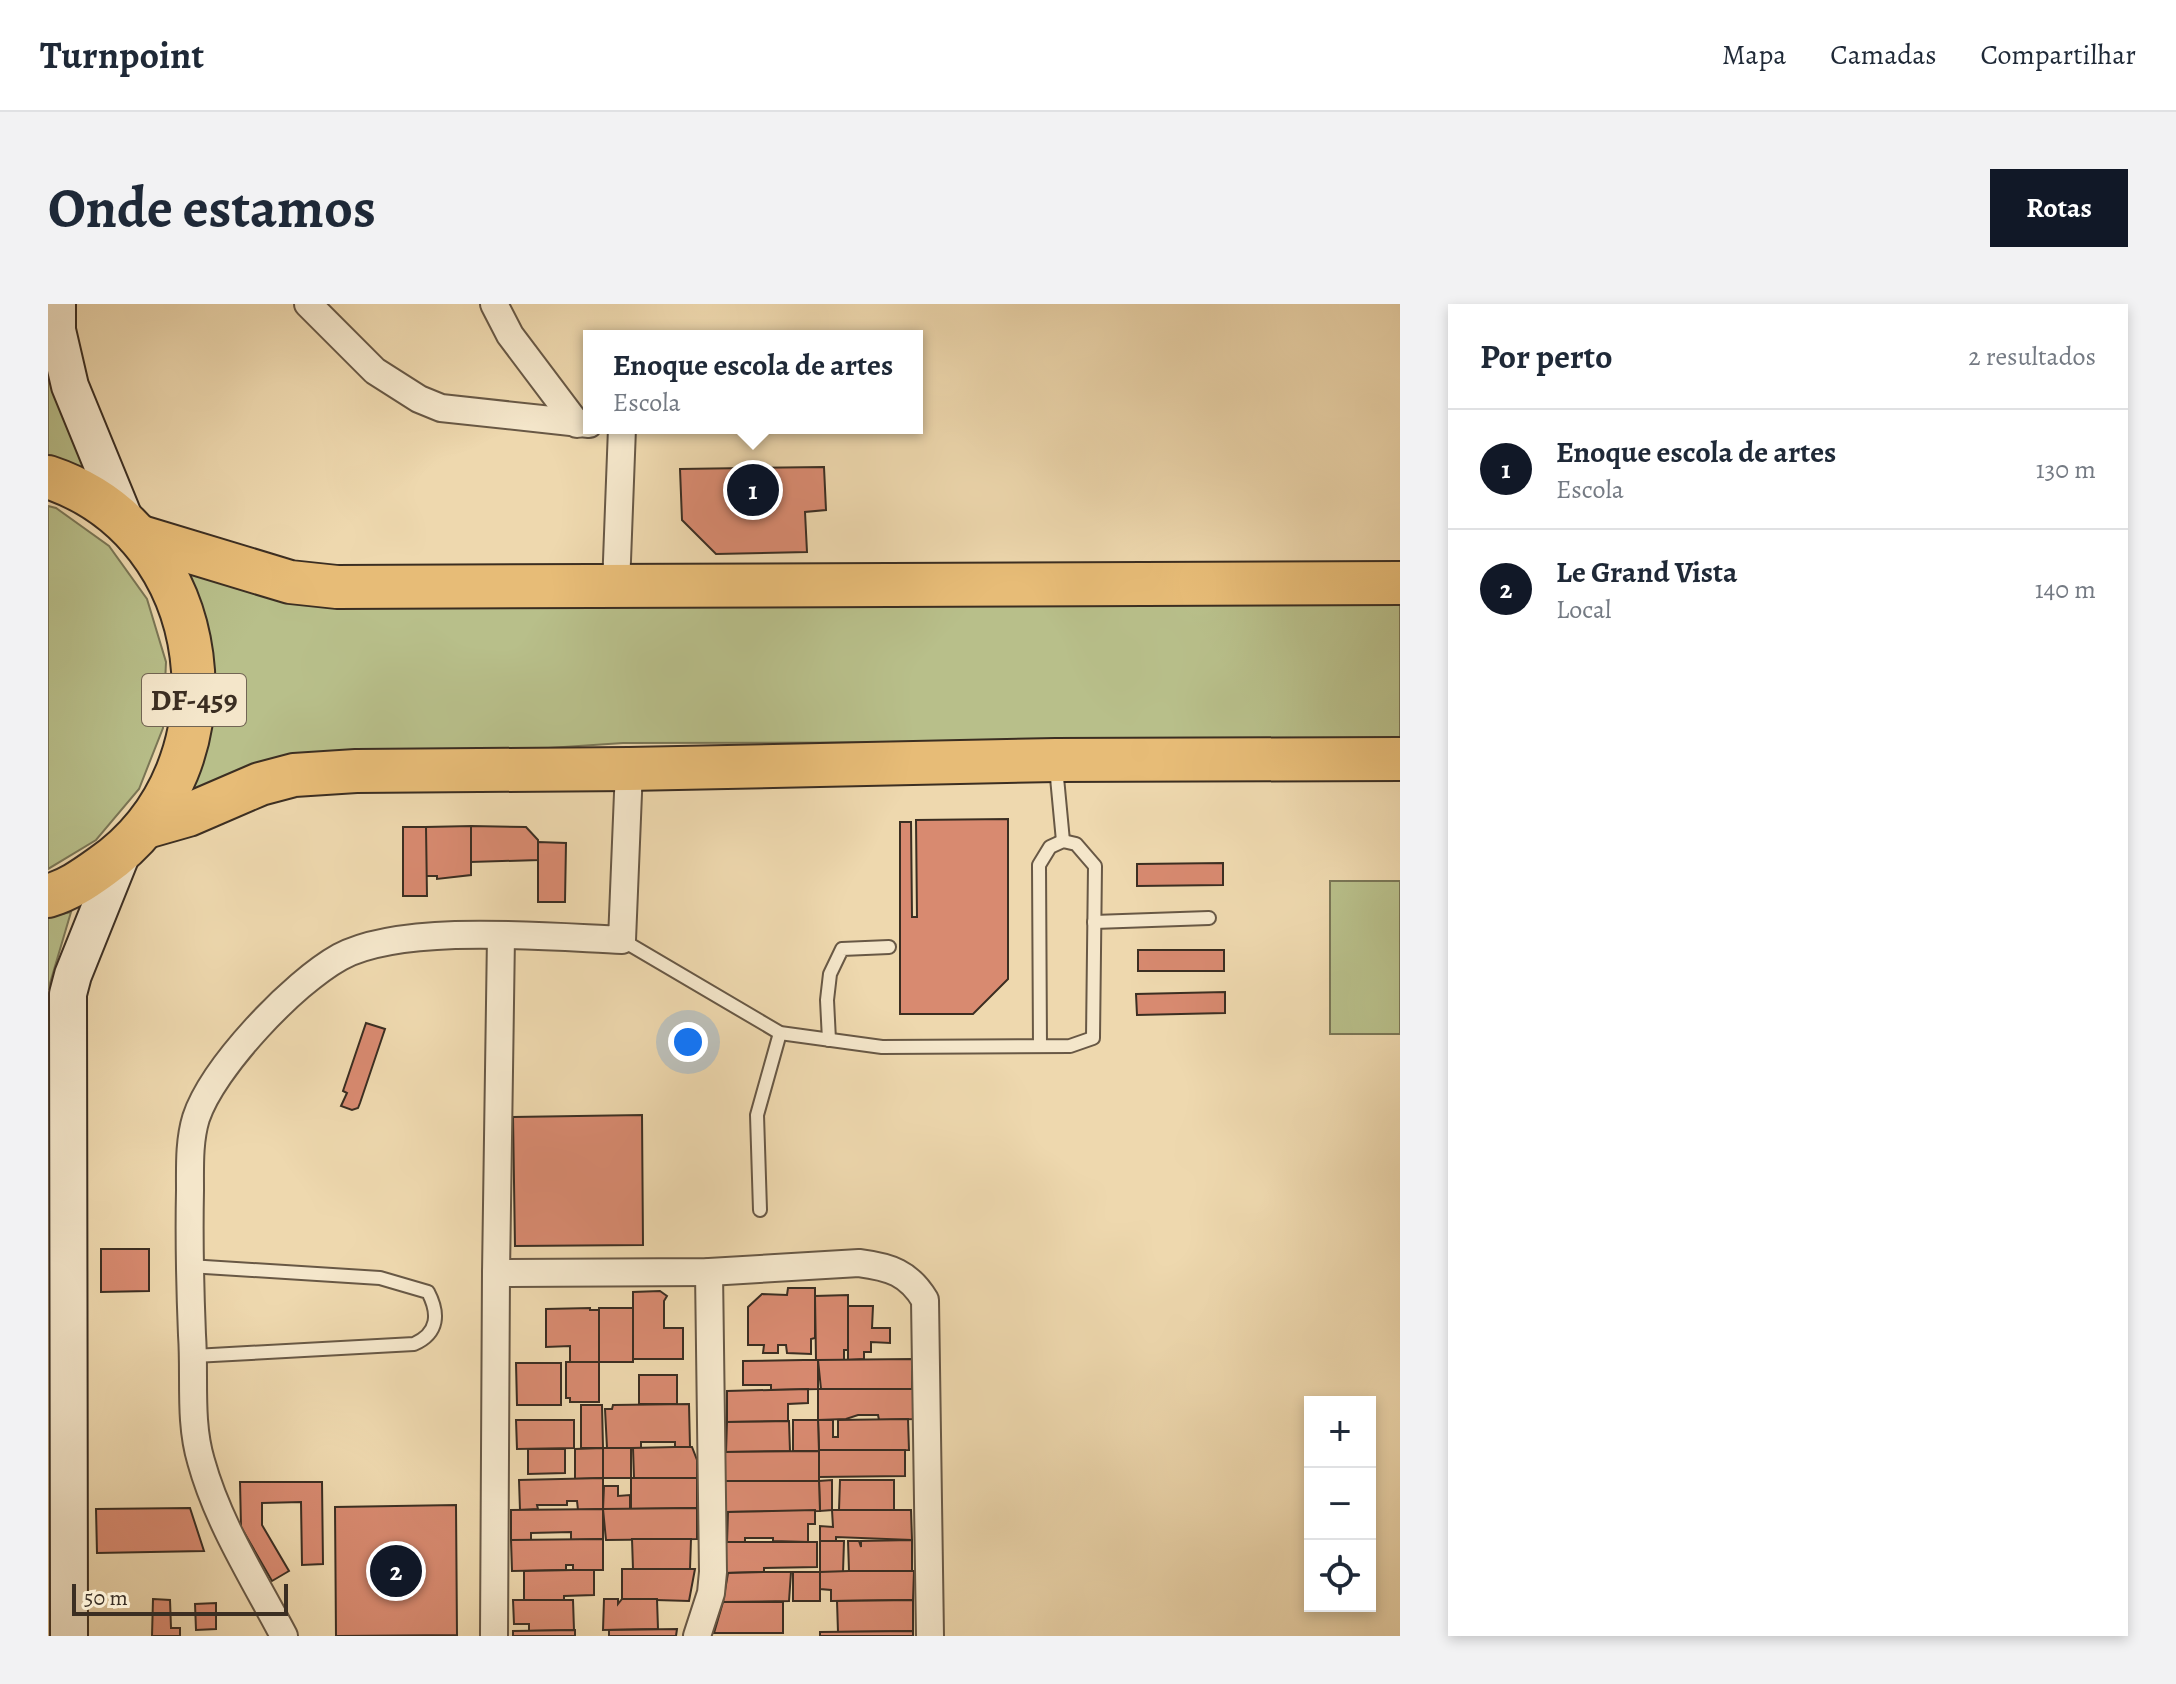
<!DOCTYPE html>
<html lang="pt">
<meta charset="utf-8">
<style>
:root{--surface:#fff;--page:#f2f2f3;--text:#1f2937;--muted:#747a83;--line:#e0e1e3;--accent:#111827}
body{margin:0;font-family:Alegreya,serif;background:var(--page);color:var(--text)}
.controls{position:absolute;right:24px;bottom:24px;display:grid;overflow:hidden;border-radius:0px;box-shadow:0 4px 12px #0003}
.controls button{width:72px;height:72px;display:grid;place-items:center;padding:0;border:0;border-bottom:2px solid var(--line);background:var(--surface);color:var(--text);font:40px sans-serif}
.scale{position:absolute;left:24px;bottom:20px;width:216px;box-sizing:border-box;padding-left:8px;border:4px solid #3b2e22;border-top:0;font-size:22px;line-height:28px;white-space:nowrap;color:#3b2e22;-webkit-text-stroke:6px #f4e6ca;paint-order:stroke}
.you{position:absolute;left:640px;top:738px;width:28px;height:28px;margin:-20px;border:6px solid #fff;border-radius:50%;background:#1a73e8;box-shadow:0 0 0 12px #1a73e833}
.badge{display:grid;place-items:center;width:52px;height:52px;border-radius:50%;background:var(--accent);color:#fff;font-size:26px;font-weight:700}
.pin{position:absolute;translate:-50% -50%;border:4px solid #fff;box-shadow:0 2px 8px #0006}
.popup{position:absolute;left:535px;top:26px;width:340px;height:104px;box-sizing:border-box;display:grid;place-content:center;border-radius:0px;background:var(--surface);filter:drop-shadow(0 2px 6px #0005);font-size:26px;white-space:nowrap;color:var(--muted)}
.popup b{font-size:30px;color:var(--text)}
.popup::after{content:'';position:absolute;left:50%;top:100%;margin-left:-16px;border:16px solid transparent;border-top-color:var(--surface)}
.list{margin:0;padding:0;list-style:none}
h2{display:flex;justify-content:space-between;align-items:center;height:104px;margin:0;padding:0 32px;font-size:34px}
h2 small{font-size:26px;font-weight:400;color:var(--muted)}
.list li{display:grid;grid-template-columns:52px 1fr auto;gap:24px;align-items:center;box-sizing:border-box;height:120px;padding:0 32px;border-top:2px solid var(--line)}
.list b{display:block;font-size:30px;white-space:nowrap}
.list p{margin:0;font-size:26px;white-space:nowrap;color:var(--muted)}
.list em{font-size:26px;font-style:normal;color:var(--muted)}
.icon{flex:none;width:44px;height:44px;fill:none;stroke:currentColor;stroke-width:2;stroke-linecap:round;stroke-linejoin:round}
.map{position:relative;flex:none;width:1352px;height:1332px;overflow:hidden;border-radius:0px}
header{display:flex;align-items:center;gap:48px;box-sizing:border-box;height:112px;padding:0 40px;background:var(--surface);border-bottom:2px solid var(--line)}
header strong{font-size:38px}
nav{display:flex;gap:44px;margin-inline-start:auto;font-size:28px}
.intro{display:flex;align-items:center;justify-content:space-between;box-sizing:border-box;height:192px;padding:0 48px}
h1{margin:0;font-size:56px}
.button{padding:20px 36px;border-radius:0px;background:var(--accent);color:#fff;font-size:28px;font-weight:700}
main{display:flex;gap:48px;padding:0 48px}
aside{flex:1;background:var(--surface);border-radius:0px;box-shadow:0 4px 12px #0003}
.map>svg:first-child{display:block}
.green{fill:#b8bf8a;stroke:#7a7656;stroke-width:2}
.building{fill:#d88a70;stroke:#3b2e22;stroke-width:2}
.lines{fill:none;stroke-linecap:round;stroke-linejoin:round}
.lane-casing{stroke:#685845;stroke-width:16}
.street-casing{stroke:#685845;stroke-width:30}
.secondary-casing{stroke:#3b2e22;stroke-width:40}
.primary-casing{stroke:#3b2e22;stroke-width:46}
.lane{stroke:#f4e6ca;stroke-width:12}
.street{stroke:#f4e6ca;stroke-width:26}
.secondary{stroke:#f4e6ca;stroke-width:36}
.primary{stroke:#e7bc77;stroke-width:42}
.labels{text-anchor:middle;dominant-baseline:central;stroke-width:6;stroke-linejoin:round;paint-order:stroke}
.shield{fill:#f4e6ca;stroke:#726554;stroke-width:2}
.shield-label{font-size:30px;font-weight:bold;fill:#3b2e22}
</style>
<header>
<strong>Turnpoint</strong>
<nav><a>Mapa</a><a>Camadas</a><a>Compartilhar</a></nav>
</header>
<div class="intro"><h1>Onde estamos</h1><a class="button">Rotas</a></div>
<main>
<div class="map">
<svg width="1352" height="1332" viewBox="0 0 1352 1332">
<rect width="100%" height="100%" fill="#eed8ae"/>
<filter id="stains"><feTurbulence type="fractalNoise" baseFrequency=".0025" numOctaves="4"/><feColorMatrix values="0 0 0 0 .2 0 0 0 0 .09 0 0 0 0 .02 0 0 0 .5 -.17"/></filter>
<radialGradient id="worn" r=".72"><stop offset=".6" stop-color="#630" stop-opacity="0"/><stop offset="1" stop-color="#630" stop-opacity=".3"/></radialGradient>
<g class="green">
<path d="M0 26 45 172 0 155Z"/>
<path d="M0 202 8 204 61 242 99 295 118 358 115 424 91 485 48 536 0 565Z"/>
<path d="M136 260 1352 292V437L575 439 229 462 136 500 163 399 159 321Z"/>
<rect x="1282" y="577" width="70" height="153"/>
<path d="M23 608 0 686V613Z"/>
</g>
<g class="building">
<path d="M776 163 778 206 757 208 759 248 668 250 634 216 632 165Z"/>
<path d="M960 515V675L925 710H852V518H863L864 613H869L868 516Z"/>
<path d="M423 522V571L389 575V572H378V523Z"/>
<path d="M423 522 478 523 490 536 491 556 423 558Z"/>
<path d="M355 523H378L379 592H355Z"/>
<path d="M490 538 518 539 517 598H490Z"/>
<path d="M1175 559V581L1089 582V560Z"/>
<rect x="1090" y="646" width="86" height="21"/>
<path d="M1177 688V709L1089 711 1088 690Z"/>
<path d="M318 719 337 725 312 799 310 804 304 806 293 802 299 789 295 787Z"/>
<path d="M594 811 595 941 467 942 465 813Z"/>
<path d="M53 945H101V987L53 988Z"/>
<path d="M740 984H767V1034L763 1035V1050L739 1049 738 1041H730V1049H715L716 1041H700V1003L714 990 739 991Z"/>
<path d="M612 987 619 992 616 997V1024H635V1055H585V988Z"/>
<path d="M800 991V1046H796V1056H768L767 992Z"/>
<path d="M800 1002H825L824 1024H842V1039L823 1038V1048H816V1055L800 1056Z"/>
<path d="M542 1004V1006H551V1058H522V1042L498 1043V1005Z"/>
<rect x="551" y="1004" width="34" height="54"/>
<path d="M864 1055V1085H773L770 1056Z"/>
<path d="M756 1056H770V1085L723 1086V1081H695V1057Z"/>
<path d="M518 1058H551V1098H522V1094H518Z"/>
<path d="M468 1059H513V1101H469Z"/>
<rect x="591" y="1071" width="38" height="29"/>
<path d="M760 1085V1099L740 1100V1117L679 1118V1087Z"/>
<path d="M770 1085H866V1115L831 1116 830 1111H810L798 1115 770 1116Z"/>
<path d="M641 1100 642 1143H627V1138H593V1144H559L557 1105H564L565 1101Z"/>
<path d="M533 1101H554L555 1144H533Z"/>
<path d="M860 1115 861 1146 771 1147 770 1116H785V1133H790V1116Z"/>
<path d="M468 1116H526V1144L469 1145Z"/>
<path d="M745 1116H770L771 1147H745Z"/>
<path d="M741 1117 742 1147 678 1148 679 1118Z"/>
<path d="M627 1143H644L649 1156V1174H586L585 1144Z"/>
<rect x="555" y="1144" width="28" height="30"/>
<path d="M555 1144V1174L527 1175V1145Z"/>
<path d="M480 1145H517V1169L480 1170Z"/>
<path d="M771 1146H857V1172L771 1173Z"/>
<path d="M771 1147V1177H676L677 1148Z"/>
<path d="M555 1174V1205L530 1206 529 1197H519V1201H489L490 1205 472 1206 471 1176Z"/>
<path d="M583 1174H649V1204L583 1205Z"/>
<path d="M784 1176V1206L772 1207 771 1177Z"/>
<path d="M792 1176H846V1206H791Z"/>
<path d="M677 1177H771L772 1207 677 1208Z"/>
<path d="M192 1178H274L275 1260 254 1261 253 1198 214 1199V1221L241 1267 224 1277 193 1223Z"/>
<path d="M556 1182H570V1192L582 1191V1205H555Z"/>
<path d="M408 1201 409 1331 288 1332 287 1203Z"/>
<path d="M142 1204 156 1247 49 1249 48 1205Z"/>
<path d="M649 1204V1235L558 1236 555 1205Z"/>
<path d="M555 1205V1235L523 1236V1228L483 1229V1236H463V1206Z"/>
<path d="M767 1206V1220H760V1238L725 1237V1234H697V1238H679L680 1208Z"/>
<path d="M784 1206H863L864 1236 788 1233V1237H772V1222L785 1223Z"/>
<path d="M555 1235V1266H525V1261H518V1266L464 1267 463 1236Z"/>
<path d="M584 1235H643L642 1265H585Z"/>
<path d="M864 1236V1267H801L800 1237H811L813 1243V1237Z"/>
<path d="M772 1237H796L795 1268H772Z"/>
<path d="M677 1238H769V1263L716 1264V1268L676 1269Z"/>
<path d="M574 1265H647L641 1297 574 1295Z"/>
<path d="M525 1266H546V1291L516 1292V1296H476V1267Z"/>
<path d="M801 1267H866L865 1296 783 1297V1286L772 1285V1268Z"/>
<path d="M716 1268H743L741 1297 675 1298 680 1269Z"/>
<rect x="745" y="1268" width="27" height="29"/>
<path d="M105 1295 122 1296 123 1324H132V1332H104Z"/>
<path d="M556 1295H570V1300L574 1295H609L610 1325 555 1326Z"/>
<path d="M465 1296H525L526 1326 481 1327V1320H466Z"/>
<path d="M865 1296V1327L790 1328 789 1297Z"/>
<path d="M675 1298H735V1329H666Z"/>
<path d="M168 1299V1325L148 1326 147 1300Z"/>
<path d="M629 1325 628 1332H561V1326Z"/>
<path d="M527 1326V1332H465V1327Z"/>
<path d="M865 1327V1332H772V1328Z"/>
</g>
<g class="lines">
<defs>
<g id="lane">
<path d="M1008 463 1015 537"/>
<path d="M1046 618 1161 614"/>
<path d="M574 636 732 729 834 743 1022 742 1045 734 1047 562 1028 540 1015 537 1002 543 991 561 992 742"/>
<path d="M781 736 779 696 782 670 794 645 841 643"/>
<path d="M712 906 709 811 732 729"/>
<path d="M141 962 332 974 380 988C391 1009 391 1029 366 1040L146 1052"/>
</g>
<g id="street">
<path d="M260 0 327 67 371 95 393 104 541 120"/>
<path d="M446 0 462 31 529 120"/>
<path d="M568 283 574 124"/>
<path d="M448 969 453 632"/>
<path d="M236 1332C206 1275 170 1219 153 1157 141 1117 147 1073 144 1031 142 982 141 934 142 886 142 862 141 837 148 814 165 763 245 679 292 653 355 619 501 633 574 636L581 465"/>
<path d="M446 1332 448 969 661 968 811 959C842 963 861 969 877 996L882 1332"/>
<path d="M649 1332 663 1289 665 1268 661 968"/>
</g>
<g id="secondary">
<path d="M9 0V26L22 82 79 221"/>
<path d="M21 1332 20 690 25 671 74 549"/>
</g>
<g id="primary">
<path d="M0 173C168 229 197 463 53 563 35 576 20 586 0 592"/>
<path d="M90 232 242 278 289 283 1352 279"/>
<path d="M98 523 140 511 212 480 246 471 308 467 581 465 1008 456 1352 455"/>
</g>
</defs>
<use href="#lane" class="lane-casing"/>
<use href="#street" class="street-casing"/>
<use href="#secondary" class="secondary-casing"/>
<use href="#primary" class="primary-casing"/>
<use href="#lane" class="lane"/>
<use href="#street" class="street"/>
<use href="#secondary" class="secondary"/>
<use href="#primary" class="primary"/>
</g>
<g class="labels">
<rect class="shield" x="94" y="370" width="104" height="52" rx="6"/>
<g class="shield-label">
<text x="146" y="396">DF-459</text>
</g>
</g>
<rect width="100%" height="100%" filter="url(#stains)"/>
<rect width="100%" height="100%" fill="url(#worn)"/>
</svg>
<div class="controls">
<button>+</button>
<button>−</button>
<button><svg class="icon" aria-label="locate" viewBox="0 0 24 24"><circle cx="12" cy="12" r="6"/><path d="M12 2v4M12 18v4M2 12h4M18 12h4"/></svg></button>
</div>
<div class="scale">50 m</div>
<div class="you"></div>
<div class="pin badge" style="left:705px;top:186px">1</div>
<div class="popup"><b>Enoque escola de artes</b>Escola</div>
<div class="pin badge" style="left:348px;top:1267px">2</div>
</div>
<aside>
<h2>Por perto<small>2 resultados</small></h2>
<ul class="list">
<li><span class="badge">1</span><div><b>Enoque escola de artes</b><p>Escola</p></div><em>130 m</em></li>
<li><span class="badge">2</span><div><b>Le Grand Vista</b><p>Local</p></div><em>140 m</em></li>
</ul>
</aside>
</main>
